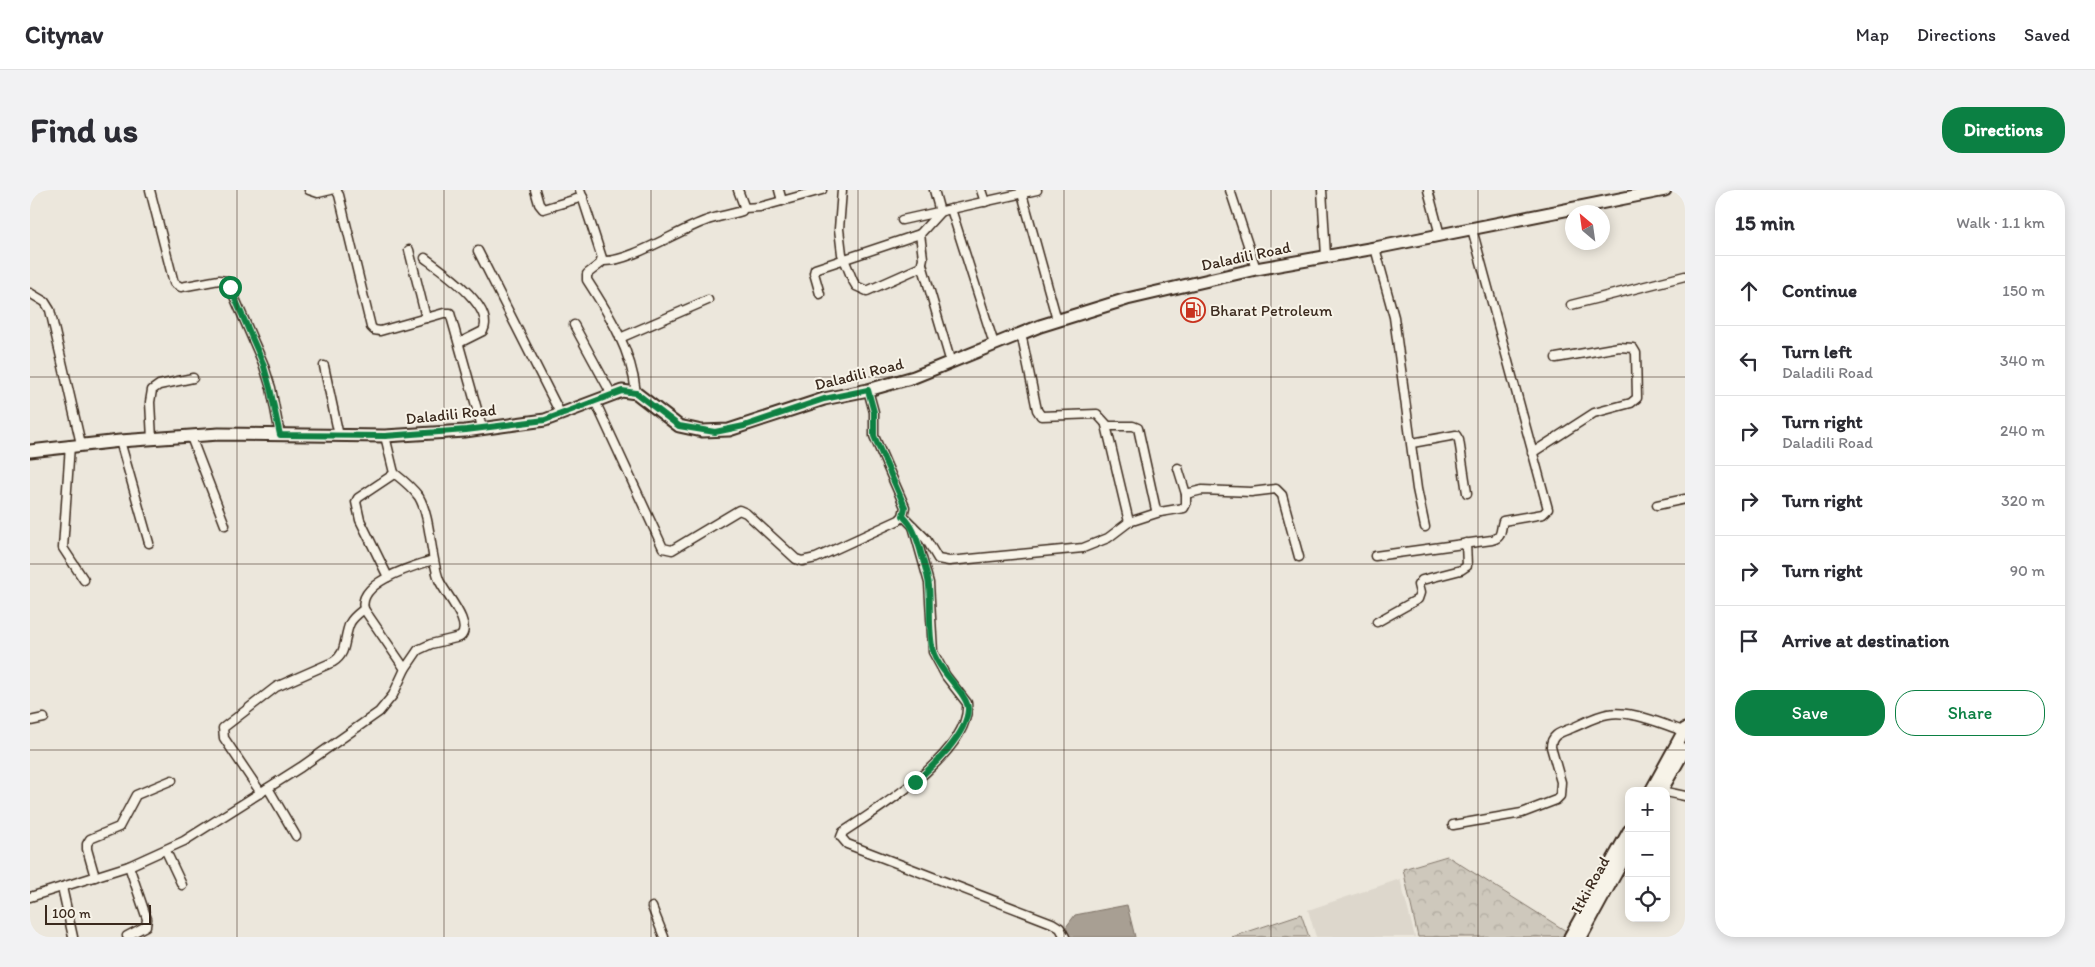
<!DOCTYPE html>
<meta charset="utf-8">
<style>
:root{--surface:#fff;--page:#f2f2f3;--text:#2b2b33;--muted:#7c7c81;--line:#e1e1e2;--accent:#0b8043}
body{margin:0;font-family:Itim,sans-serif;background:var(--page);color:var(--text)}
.controls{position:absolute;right:15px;bottom:15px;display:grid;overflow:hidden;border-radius:10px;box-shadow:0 2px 12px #0003}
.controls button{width:45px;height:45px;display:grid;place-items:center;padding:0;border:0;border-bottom:1px solid var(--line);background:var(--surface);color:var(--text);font:25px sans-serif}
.compass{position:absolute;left:1535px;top:15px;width:45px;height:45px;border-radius:50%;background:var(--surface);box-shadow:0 2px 12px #0003;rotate:331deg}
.scale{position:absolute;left:15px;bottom:12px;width:106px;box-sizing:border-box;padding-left:5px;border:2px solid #3b2a1e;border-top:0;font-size:14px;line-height:18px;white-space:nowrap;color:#3b2a1e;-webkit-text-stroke:4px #f7f3e8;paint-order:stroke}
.stop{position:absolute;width:15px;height:15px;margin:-11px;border:4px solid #0b8043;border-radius:50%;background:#fff}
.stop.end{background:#0b8043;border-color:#fff;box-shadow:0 1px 5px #0008}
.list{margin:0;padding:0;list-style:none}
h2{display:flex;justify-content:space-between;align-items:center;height:65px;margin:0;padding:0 20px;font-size:21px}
h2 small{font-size:16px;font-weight:400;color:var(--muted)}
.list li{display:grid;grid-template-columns:32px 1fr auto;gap:15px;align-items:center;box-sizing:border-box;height:70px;padding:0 20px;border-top:1px solid var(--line)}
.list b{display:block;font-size:19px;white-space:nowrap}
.list p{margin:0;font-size:16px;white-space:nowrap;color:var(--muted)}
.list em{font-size:16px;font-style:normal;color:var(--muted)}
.actions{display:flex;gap:10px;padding:15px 20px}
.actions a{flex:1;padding:11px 0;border:1px solid var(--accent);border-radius:20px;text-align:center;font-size:18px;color:var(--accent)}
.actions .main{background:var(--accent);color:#fff}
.icon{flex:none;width:28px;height:28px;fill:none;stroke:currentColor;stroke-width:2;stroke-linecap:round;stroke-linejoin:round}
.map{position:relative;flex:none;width:1655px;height:747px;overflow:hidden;border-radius:20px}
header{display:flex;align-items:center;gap:30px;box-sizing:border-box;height:70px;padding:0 25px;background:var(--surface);border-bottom:1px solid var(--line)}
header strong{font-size:24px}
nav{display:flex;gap:28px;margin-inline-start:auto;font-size:18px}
.intro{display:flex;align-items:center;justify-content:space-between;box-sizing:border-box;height:120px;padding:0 30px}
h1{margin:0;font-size:35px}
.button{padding:12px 22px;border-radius:20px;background:var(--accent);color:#fff;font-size:18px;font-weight:700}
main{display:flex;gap:30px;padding:0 30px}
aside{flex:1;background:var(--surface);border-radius:20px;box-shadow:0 2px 12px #0003}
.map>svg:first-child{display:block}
.built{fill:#ddd7cc}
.forest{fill:url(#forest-crowns);stroke:#84796d}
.water{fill:#a89f93;stroke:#7c7064}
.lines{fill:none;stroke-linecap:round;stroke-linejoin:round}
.minor-casing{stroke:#3b2a1e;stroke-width:11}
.secondary-casing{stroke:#3b2a1e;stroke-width:15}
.minor{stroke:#f7f3e8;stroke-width:8}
.secondary{stroke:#f7f3e8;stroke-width:11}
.route{stroke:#0b8043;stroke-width:6}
.grid{fill:none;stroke:#3b2a1e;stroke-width:1;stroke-opacity:0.55}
.labels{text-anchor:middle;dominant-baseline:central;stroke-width:4;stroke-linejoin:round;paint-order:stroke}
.street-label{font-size:16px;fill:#3b2a1e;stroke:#f7f3e8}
.poi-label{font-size:16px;fill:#3b2a1e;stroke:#f7f3e8;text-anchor:start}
</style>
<header>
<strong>Citynav</strong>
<nav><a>Map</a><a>Directions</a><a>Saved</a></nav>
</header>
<div class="intro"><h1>Find us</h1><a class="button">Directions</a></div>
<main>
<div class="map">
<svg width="1655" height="747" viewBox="0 0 1655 747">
<defs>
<pattern id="forest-crowns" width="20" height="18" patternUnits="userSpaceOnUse" patternTransform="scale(1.25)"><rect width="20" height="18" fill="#cec8bc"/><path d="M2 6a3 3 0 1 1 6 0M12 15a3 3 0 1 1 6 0" fill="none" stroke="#b2aca1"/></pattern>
</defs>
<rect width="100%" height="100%" fill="#ece7dc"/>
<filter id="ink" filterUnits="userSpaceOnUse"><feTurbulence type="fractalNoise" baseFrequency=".02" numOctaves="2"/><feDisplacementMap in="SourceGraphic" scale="10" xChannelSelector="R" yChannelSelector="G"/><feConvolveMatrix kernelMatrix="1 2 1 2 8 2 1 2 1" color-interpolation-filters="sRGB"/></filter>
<g filter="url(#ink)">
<path class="built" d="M1370 689 1385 747H1286L1278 720Z"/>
<g class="forest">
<path d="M1417 666 1536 741 1532 747H1388L1373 679Z"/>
<path d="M1271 724 1279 747H1202Z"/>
</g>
<path class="water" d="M1097 715 1105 747H1039L1036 737 1045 725Z"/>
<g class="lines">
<defs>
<g id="minor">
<path d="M120 0 144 93 151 97 189 90 196 91 200 97 233 173 241 198 250 245"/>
<path d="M279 0 288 3 301 0"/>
<path d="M306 0 309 5 341 137 344 140 350 141 414 123H420L452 237"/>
<path d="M505 0 509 14 513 19 553 7"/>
<path d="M550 0 572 68 570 74 557 84V90C579 124 602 161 606 203"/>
<path d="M749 0 752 11"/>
<path d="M812 0 809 39 812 64 823 91 826 96 837 101 891 77 893 68 890 44 910 22 904 0"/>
<path d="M951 0 955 12"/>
<path d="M991 0 1027 130"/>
<path d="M1200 0 1226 79"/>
<path d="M1292 0 1296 66"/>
<path d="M1398 0 1410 45"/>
<path d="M714 18 730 17 792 0"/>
<path d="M921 19 964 154"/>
<path d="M872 30 1007 0"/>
<path d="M1345 58 1364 127 1387 299 1395 337"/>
<path d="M379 60 396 128"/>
<path d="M448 61 531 225"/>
<path d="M395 68C411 80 466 117 453 141L429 153"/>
<path d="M572 71C598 73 649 40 675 31 687 26 700 25 712 21L714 16 708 0"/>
<path d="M892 74 921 173"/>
<path d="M0 103 15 112 20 120 51 254"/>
<path d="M790 104 784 83 785 79 890 44"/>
<path d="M1541 115 1655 86"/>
<path d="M544 135 582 205"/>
<path d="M991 143 1007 220 1011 226 1067 224 1078 236H1103L1108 238 1126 320 1130 322 1154 318 1156 314V304L1172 300 1221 302 1246 299 1252 305 1269 367"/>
<path d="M590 148 678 110"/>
<path d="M294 176 309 246"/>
<path d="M565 211 633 358 642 360 709 320 716 323 766 369 772 371 786 368 869 330 873 326 875 317 844 246V222L838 200"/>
<path d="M1076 235 1099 332"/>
<path d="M355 246 364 283 361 286 328 308 326 312 330 330 358 387"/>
<path d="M161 247 195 335"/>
<path d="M122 249 120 212 122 200 129 195 163 188"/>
<path d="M90 251 119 353"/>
<path d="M1382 253 1426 245 1429 250 1437 303"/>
<path d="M40 255 33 358 54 390"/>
<path d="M1502 263 1564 223 1601 213 1607 208 1606 163 1603 158 1589 157 1526 168"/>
<path d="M1148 278 1156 304"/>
<path d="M1627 315 1655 309"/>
<path d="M873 326 896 349 908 369 919 371 1053 358 1078 348 1099 332 1130 322"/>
<path d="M883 336 899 393 903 462 916 486 937 513C942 562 848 619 813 642L811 647 817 654 1022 733 1030 738 1035 747"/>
<path d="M1345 366 1462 350C1473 347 1470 340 1473 331L1513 324 1518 319 1442 39"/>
<path d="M1347 432 1388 409 1390 403 1388 395 1392 390 1431 380 1437 376 1436 353"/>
<path d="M375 479 334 419C327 392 384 376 403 370"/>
<path d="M0 531 14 528"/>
<path d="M238 598 266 646"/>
<path d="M1636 602 1655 606"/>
<path d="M231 603 194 548 193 538 246 497 303 472C318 463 313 448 320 433 323 427 329 423 334 419"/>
<path d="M1423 635 1492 623 1526 610 1530 606 1531 592 1521 557C1521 544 1532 542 1542 538 1554 533 1566 526 1578 524 1602 520 1631 534 1654 541"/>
<path d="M136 661 152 695"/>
<path d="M65 687 57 659V654L60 649 89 637 106 605 142 590"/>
<path d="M32 697 43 747"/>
<path d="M0 707 99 676 154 651 271 577 349 522 363 505 375 479 388 460 401 454 430 447C444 435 415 404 409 390 400 365 401 328 389 307 382 297 373 290 364 283"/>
<path d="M622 717 634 747"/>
<path d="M97 746 116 736 117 729 99 676"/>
</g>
<g id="secondary">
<path d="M0 261 90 251 189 244 355 246 435 241 515 230 592 201 606 203 649 236 672 241 699 240 794 209 838 200 884 187 1010 136 1097 109 1226 79 1345 58 1635 0"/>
<path d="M1621 601 1655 539"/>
<path d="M1631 601 1655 559"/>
<path d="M1540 747 1599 641"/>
<path d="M1551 747 1599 659"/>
</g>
</defs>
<use href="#minor" class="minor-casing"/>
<use href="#secondary" class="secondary-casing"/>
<use href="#minor" class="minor"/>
<use href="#secondary" class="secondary"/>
</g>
</g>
<g class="lines" filter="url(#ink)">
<path class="route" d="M200 97 233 173 240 198 250 245 355 246 436 240 515 230 592 201 606 203 649 236 685 242 714 236 794 209 838 200 844 222V246L875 317 873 326C883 336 886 346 890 359 893 371 898 384 899 396 901 417 898 441 903 461 908 481 938 504 938 519 937 545 903 576 885 592"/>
</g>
<path class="grid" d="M207 0V747M414 0V747M621 0V747M828 0V747M1034 0V747M1241 0V747M1448 0V747M0 187H1655M0 374H1655M0 560H1655"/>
<defs>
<symbol id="fuel-ring" viewBox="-11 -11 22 22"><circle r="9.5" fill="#f7f3e8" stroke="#c8321e" stroke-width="1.5"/><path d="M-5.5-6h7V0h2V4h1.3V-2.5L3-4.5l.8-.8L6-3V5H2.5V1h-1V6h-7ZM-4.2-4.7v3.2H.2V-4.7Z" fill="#c8321e"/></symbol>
</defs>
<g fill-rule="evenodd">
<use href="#fuel-ring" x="1149" y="106" width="28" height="28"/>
</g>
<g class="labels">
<g class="street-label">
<text transform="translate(1216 66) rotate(-12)">Daladili Road</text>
<text transform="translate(829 184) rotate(-14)">Daladili Road</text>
<text transform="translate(421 224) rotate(-6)">Daladili Road</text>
<text transform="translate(1560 695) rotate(-61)">Itki Road</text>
</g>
<g class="poi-label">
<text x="1180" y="120">Bharat Petroleum</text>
</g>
</g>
</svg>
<div class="controls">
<button>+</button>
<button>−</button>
<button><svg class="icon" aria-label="locate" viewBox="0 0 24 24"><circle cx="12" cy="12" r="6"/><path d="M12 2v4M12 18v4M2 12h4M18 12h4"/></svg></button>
</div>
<svg class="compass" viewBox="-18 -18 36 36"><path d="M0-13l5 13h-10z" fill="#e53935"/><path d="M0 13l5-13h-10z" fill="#7c7c81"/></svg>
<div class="scale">100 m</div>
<div class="stop" style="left:200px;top:97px"></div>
<div class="stop end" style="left:885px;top:592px"></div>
</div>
<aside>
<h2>15 min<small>Walk · 1.1 km</small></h2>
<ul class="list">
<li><svg class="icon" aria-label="ahead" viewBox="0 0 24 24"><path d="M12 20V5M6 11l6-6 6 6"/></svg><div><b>Continue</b></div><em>150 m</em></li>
<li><svg class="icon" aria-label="left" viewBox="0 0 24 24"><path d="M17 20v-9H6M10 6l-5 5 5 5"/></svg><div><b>Turn left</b><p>Daladili Road</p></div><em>340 m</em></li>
<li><svg class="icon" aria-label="right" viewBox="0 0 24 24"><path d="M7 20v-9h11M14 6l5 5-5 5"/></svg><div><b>Turn right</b><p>Daladili Road</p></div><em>240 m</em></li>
<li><svg class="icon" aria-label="right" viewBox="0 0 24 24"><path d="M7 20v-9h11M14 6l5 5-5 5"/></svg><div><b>Turn right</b></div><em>320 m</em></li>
<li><svg class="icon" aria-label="right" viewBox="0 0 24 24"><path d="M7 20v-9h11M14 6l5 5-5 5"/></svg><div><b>Turn right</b></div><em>90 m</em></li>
<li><svg class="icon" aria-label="arrive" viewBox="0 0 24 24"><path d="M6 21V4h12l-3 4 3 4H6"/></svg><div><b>Arrive at destination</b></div></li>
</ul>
<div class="actions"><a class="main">Save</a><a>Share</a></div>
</aside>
</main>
